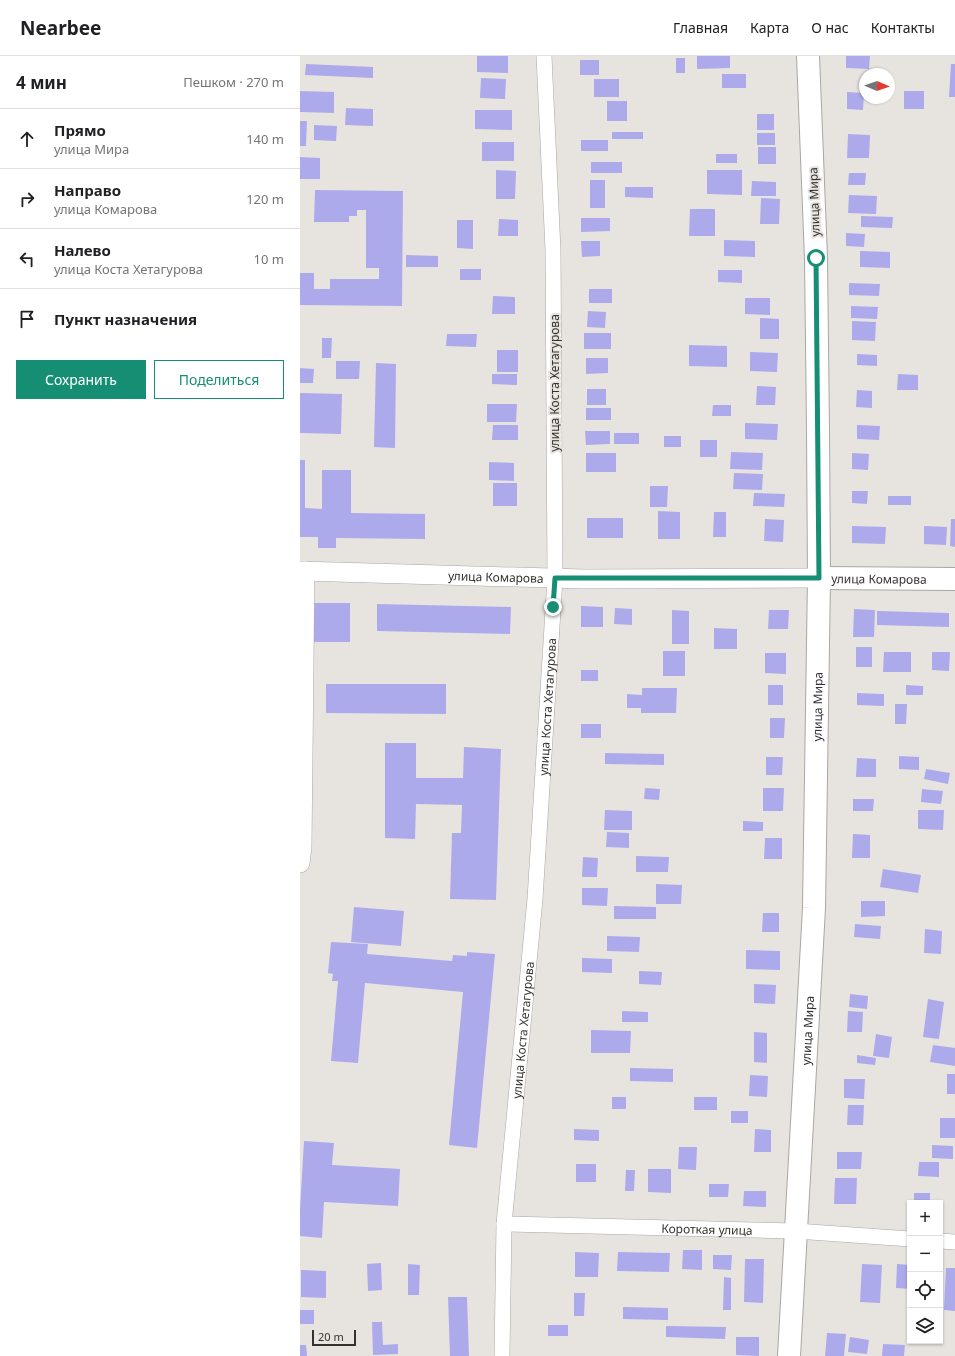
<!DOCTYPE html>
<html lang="ru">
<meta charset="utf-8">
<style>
:root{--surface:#fff;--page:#f2f2f2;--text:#202124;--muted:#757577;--line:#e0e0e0;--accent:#158e73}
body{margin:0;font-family:"Noto Sans",sans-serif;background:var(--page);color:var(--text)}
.controls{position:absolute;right:12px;bottom:12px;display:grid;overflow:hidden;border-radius:0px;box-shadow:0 1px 3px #0004}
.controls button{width:36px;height:36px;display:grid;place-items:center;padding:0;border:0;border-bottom:1px solid var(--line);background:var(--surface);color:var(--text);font:20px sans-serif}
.compass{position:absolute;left:559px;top:12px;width:36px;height:36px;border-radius:50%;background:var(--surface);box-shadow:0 1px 3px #0004;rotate:92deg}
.scale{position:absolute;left:12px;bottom:10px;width:44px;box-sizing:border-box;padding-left:4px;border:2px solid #343230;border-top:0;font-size:11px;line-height:14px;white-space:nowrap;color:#343230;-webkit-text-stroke:3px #e7e4df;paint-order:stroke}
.stop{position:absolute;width:12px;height:12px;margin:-9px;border:3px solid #158e73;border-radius:50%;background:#fff}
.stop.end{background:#158e73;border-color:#fff;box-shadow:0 1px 4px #0008}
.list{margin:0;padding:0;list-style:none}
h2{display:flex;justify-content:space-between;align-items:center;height:52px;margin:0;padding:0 16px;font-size:17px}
h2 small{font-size:13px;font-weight:400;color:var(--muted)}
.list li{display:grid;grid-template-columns:26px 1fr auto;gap:12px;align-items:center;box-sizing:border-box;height:60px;padding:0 16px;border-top:1px solid var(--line)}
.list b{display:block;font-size:15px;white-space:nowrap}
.list p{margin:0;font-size:13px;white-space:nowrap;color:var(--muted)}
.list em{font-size:13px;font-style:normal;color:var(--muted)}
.actions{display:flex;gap:8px;padding:12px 16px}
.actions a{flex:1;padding:9px 0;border:1px solid var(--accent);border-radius:0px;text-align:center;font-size:14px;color:var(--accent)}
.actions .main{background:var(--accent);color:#fff}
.icon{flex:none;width:22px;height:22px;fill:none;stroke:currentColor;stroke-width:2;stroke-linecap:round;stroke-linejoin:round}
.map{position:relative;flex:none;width:655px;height:1300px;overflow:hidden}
header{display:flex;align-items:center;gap:24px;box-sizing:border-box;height:56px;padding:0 20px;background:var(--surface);border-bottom:1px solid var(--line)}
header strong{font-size:19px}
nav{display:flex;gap:22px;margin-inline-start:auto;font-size:14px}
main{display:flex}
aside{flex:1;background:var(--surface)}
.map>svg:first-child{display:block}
.building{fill:#adaaec}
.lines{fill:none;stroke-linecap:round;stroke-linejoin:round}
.minor-casing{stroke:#aaa7a2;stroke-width:16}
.tertiary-casing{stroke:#aaa7a2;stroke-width:20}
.secondary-casing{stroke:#aaa7a2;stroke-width:24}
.minor{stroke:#fff;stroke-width:15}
.tertiary{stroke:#fff;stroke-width:19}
.secondary{stroke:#fff;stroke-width:22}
.route{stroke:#158e73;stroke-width:5}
.labels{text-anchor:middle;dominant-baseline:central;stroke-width:4;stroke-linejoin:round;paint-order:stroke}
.street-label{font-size:12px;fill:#343230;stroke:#e7e4df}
</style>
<header>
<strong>Nearbee</strong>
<nav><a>Главная</a><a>Карта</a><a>О нас</a><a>Контакты</a></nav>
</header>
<main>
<aside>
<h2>4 мин<small>Пешком · 270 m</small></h2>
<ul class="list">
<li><svg class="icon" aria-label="ahead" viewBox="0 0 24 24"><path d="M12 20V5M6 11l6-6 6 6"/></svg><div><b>Прямо</b><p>улица Мира</p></div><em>140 m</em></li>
<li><svg class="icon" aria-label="right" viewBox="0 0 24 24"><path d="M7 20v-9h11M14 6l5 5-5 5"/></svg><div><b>Направо</b><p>улица Комарова</p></div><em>120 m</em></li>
<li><svg class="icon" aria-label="left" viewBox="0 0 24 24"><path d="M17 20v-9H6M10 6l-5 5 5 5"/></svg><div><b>Налево</b><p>улица Коста Хетагурова</p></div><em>10 m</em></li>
<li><svg class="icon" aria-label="arrive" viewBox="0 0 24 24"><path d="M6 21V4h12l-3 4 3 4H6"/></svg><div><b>Пункт назначения</b></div></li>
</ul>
<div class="actions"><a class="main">Сохранить</a><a>Поделиться</a></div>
</aside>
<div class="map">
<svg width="655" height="1300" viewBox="0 0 655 1300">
<rect width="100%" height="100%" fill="#e7e4df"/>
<g class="building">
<path d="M177 0H208V17L177 16Z"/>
<path d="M397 0H430V12L397 13Z"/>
<path d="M546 0H570L569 13 546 12Z"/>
<rect x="376" y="2" width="9" height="15"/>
<rect x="280" y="4" width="19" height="15"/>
<path d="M6 8 73 11V22L5 19Z"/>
<path d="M651 8H655V41H649Z"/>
<rect x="422" y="18" width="24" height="14"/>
<path d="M181 22 206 23 205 43 180 42Z"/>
<rect x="294" y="23" width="25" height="18"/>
<path d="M0 35 34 36V57L0 56Z"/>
<rect x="604" y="35" width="20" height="18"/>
<path d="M547 36 564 37 563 54 547 53Z"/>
<rect x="307" y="45" width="20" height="20"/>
<path d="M46 52 73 53V70L45 69Z"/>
<path d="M175 54H212V74L175 73Z"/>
<rect x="457" y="58" width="17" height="16"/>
<path d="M0 65H7L6 90H0Z"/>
<path d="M14 69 37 70 36 85 14 84Z"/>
<rect x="312" y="76" width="31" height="7"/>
<rect x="457" y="77" width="18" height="12"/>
<path d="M548 78 570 79 569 102H547Z"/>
<rect x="281" y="84" width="27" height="11"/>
<rect x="182" y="86" width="32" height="19"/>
<rect x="458" y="91" width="18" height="17"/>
<rect x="416" y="98" width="21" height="9"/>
<path d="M0 101 20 102V123H0Z"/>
<rect x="291" y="106" width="31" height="11"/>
<path d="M196 114 216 115 215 143H196Z"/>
<path d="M407 114H442V139L407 138Z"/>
<path d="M549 117H566L565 129H548Z"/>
<rect x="290" y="124" width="15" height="28"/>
<path d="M452 125 476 126V140H451Z"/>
<path d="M325 131H353V142L325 141Z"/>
<path d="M15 134 103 135 102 250 0 249V217H14V233H30V223H79V212H66V154H57V160H49V166H14Z"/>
<path d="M549 139 577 140 576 158 548 157Z"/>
<path d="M461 142 480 143 479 168H460Z"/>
<path d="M390 153H415V180H389Z"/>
<path d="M561 160 593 161 592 172 561 171Z"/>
<path d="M281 162H310V175L281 176Z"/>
<path d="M199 163 218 164V180H198Z"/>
<path d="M157 164H173V193L157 192Z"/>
<path d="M546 177 565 178 564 191 546 190Z"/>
<path d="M424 184 455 185V201L424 200Z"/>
<path d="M281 185H300V200L282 201Z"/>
<path d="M560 195 590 196V212L560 211Z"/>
<path d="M106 199 138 200V211H106Z"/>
<rect x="160" y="213" width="21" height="11"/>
<path d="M418 214H442V227L418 226Z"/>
<path d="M549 227 580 228 579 240 549 239Z"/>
<rect x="289" y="233" width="23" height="14"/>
<path d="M193 240 215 241V258H192Z"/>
<path d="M445 242H470V259L445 258Z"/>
<path d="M551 250 578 251 577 263 551 262Z"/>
<path d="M288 255 306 256 305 272 287 271Z"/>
<path d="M460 262 479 263V283H460Z"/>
<path d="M552 265 576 266 575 285 552 284Z"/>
<rect x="284" y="277" width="27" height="16"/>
<path d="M147 278H177L176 291 146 290Z"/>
<path d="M22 282H32L31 302H22Z"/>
<path d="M389 289 427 290V311L389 310Z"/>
<rect x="197" y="294" width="21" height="22"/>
<path d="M450 296 478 297 477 316 450 315Z"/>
<path d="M557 298 577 299V310L557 309Z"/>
<path d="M286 302H308V317L286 318Z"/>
<path d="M36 305H60L59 323H36Z"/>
<path d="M76 307 96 308 95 392 74 391Z"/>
<path d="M0 312 14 313 13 327H0Z"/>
<path d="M192 318H217V329L192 328Z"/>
<path d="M598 318 618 319V334H597Z"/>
<path d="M457 330 476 331 475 349H456Z"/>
<rect x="287" y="333" width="19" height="16"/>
<path d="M557 334 572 335V352L556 351Z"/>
<path d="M0 337 42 338 41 378 0 377Z"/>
<path d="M187 348H217L216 366H187Z"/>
<path d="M413 349H431V360H412Z"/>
<rect x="286" y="352" width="25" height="12"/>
<path d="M445 367 478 368 477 384 445 383Z"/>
<path d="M193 369H218V384H192Z"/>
<path d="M557 369 580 370 579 384 557 383Z"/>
<path d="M285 375H310V388L286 389Z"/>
<rect x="314" y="377" width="25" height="11"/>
<rect x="364" y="380" width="17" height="11"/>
<rect x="400" y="384" width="17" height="17"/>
<path d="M431 396 463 397 462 414 430 413Z"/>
<rect x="286" y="397" width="30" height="19"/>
<path d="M552 397 569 398 568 414 552 413Z"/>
<path d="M0 404H5V452L22 453V414H51V457L125 458V483L36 482V492H18V481H0Z"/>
<path d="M189 406 214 407V425L189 424Z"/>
<path d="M434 417 463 418 462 434 433 433Z"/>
<rect x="193" y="427" width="24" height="23"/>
<path d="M350 430H368L367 451H350Z"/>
<path d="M552 435H568L567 448 552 447Z"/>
<path d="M454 437 485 438 484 451 453 450Z"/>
<rect x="588" y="440" width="23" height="9"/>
<path d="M358 455 380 456V483H358Z"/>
<path d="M414 456H426V481H413Z"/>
<rect x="287" y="462" width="36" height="20"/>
<path d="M465 463 484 464 483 486 464 485Z"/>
<path d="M651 463H655V491L650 490Z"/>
<path d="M552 470 586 471 585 488 552 487Z"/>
<path d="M624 470 647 471 646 489 624 488Z"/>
<path d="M13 547H50V586H12Z"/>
<path d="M77 548 211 551 210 578 77 575Z"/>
<path d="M281 550 303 551V571H281Z"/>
<path d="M315 552 332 553V569L314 568Z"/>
<path d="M554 553 575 554 574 581H553Z"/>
<path d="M372 554 389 555V588H372Z"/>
<path d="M469 554H489L488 573H468Z"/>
<path d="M577 555 649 557V571L577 569Z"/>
<path d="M414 572 437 573V593H414Z"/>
<rect x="556" y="591" width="16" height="20"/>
<rect x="363" y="595" width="22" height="25"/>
<path d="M584 596H611V616H583Z"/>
<path d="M632 596H650L649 615 632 614Z"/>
<path d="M465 597H486V618L465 617Z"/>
<rect x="281" y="614" width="17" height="11"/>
<path d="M26 628H146V658L26 657Z"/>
<rect x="468" y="629" width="15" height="20"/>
<path d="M606 629 623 630V639H606Z"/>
<path d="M342 632H377L376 657H341V652H327V638L342 639Z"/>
<path d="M557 637 584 638V650L557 649Z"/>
<path d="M595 648H607L606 668H595Z"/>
<path d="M470 662H485L484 682H470Z"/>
<rect x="281" y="668" width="20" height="14"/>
<path d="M85 687H116V722H163L164 691 201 693 196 844 150 843 152 777H161L162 749 116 748 115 783 85 782Z"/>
<path d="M305 697 364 698V709L305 708Z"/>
<path d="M599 700 619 701V714L599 713Z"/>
<path d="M466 701H483L482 719H466Z"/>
<path d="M557 702 576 703V721H556Z"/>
<path d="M626 713 650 717 648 728 624 723Z"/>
<path d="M345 732 360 733 359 744 344 743Z"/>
<path d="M463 732H484L483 755H463Z"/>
<path d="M622 733 643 735 641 748 621 746Z"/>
<path d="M553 743H574L573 755H553Z"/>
<path d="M305 754 332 755V774H304Z"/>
<path d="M618 754H644L643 774 618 773Z"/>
<path d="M443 765 463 766V775H443Z"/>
<path d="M307 776 329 777V792L306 791Z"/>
<path d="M553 778 570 779V802H552Z"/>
<path d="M465 782H482V803H464Z"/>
<path d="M336 800 369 801 368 816H336Z"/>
<path d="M283 801 298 802 297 821H282Z"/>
<path d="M583 813 621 819 618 837 580 831Z"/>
<path d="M356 828 382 829 381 848H356Z"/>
<path d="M282 832H308L307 850 282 849Z"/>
<path d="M561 845H585V860L561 861Z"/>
<path d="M314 850 356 851V863H314Z"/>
<path d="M54 851 104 855 101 890 51 886Z"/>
<path d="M463 857H479V876H462Z"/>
<path d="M555 868 581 870 580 883 554 881Z"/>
<path d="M625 873 642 875 641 898 624 897Z"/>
<path d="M307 880 340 881 339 896 307 895Z"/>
<path d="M31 886 68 888 67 898 152 905 153 899 167 900V896L195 898 177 1092 149 1089 163 936 65 927 58 1007 31 1005 38 925H32L33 918 28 917Z"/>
<path d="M446 894 480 895V914L446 913Z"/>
<path d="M282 902 312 903V917L282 916Z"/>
<path d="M339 915 362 916 361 929 339 928Z"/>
<path d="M454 928 476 929 475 948 454 947Z"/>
<path d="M550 938 568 940 567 953 549 951Z"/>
<path d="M628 943 644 946 639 983 623 981Z"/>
<path d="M322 955 348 956V966H322Z"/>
<path d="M548 955 563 956 562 976H547Z"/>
<path d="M291 974 331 975 330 997H291Z"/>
<path d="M454 976 467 977V1007L454 1006Z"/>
<path d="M576 978 592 981 589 1002 573 1000Z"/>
<path d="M633 989 655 992V1010L630 1006Z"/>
<path d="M557 999 576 1002 575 1009 557 1007Z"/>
<path d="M330 1012 373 1013V1026L330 1025Z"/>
<rect x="647" y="1018" width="8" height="20"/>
<path d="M450 1019 468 1020 467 1041 449 1040Z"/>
<path d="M544 1023H565L564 1043 544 1042Z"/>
<rect x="312" y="1041" width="14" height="12"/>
<rect x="394" y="1041" width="23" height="13"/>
<path d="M548 1049H564L563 1069H547Z"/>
<rect x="431" y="1055" width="17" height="12"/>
<rect x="640" y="1062" width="15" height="20"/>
<path d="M274 1073 299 1074V1085L274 1084Z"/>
<path d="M455 1073 471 1074V1096H454Z"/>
<path d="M4 1085 34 1087 32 1109 100 1113 98 1150 24 1146 22 1182 0 1180V1153Z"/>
<path d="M632 1089 653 1090V1103L632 1102Z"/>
<path d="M379 1091H397L396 1114 378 1113Z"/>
<path d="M537 1096H562L561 1113H537Z"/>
<path d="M619 1106H639V1121L618 1120Z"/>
<rect x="276" y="1108" width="20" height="18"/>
<path d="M348 1113H371V1137L348 1136Z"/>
<path d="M326 1114H335L334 1135H325Z"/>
<path d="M535 1122H557L556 1148H534Z"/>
<path d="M409 1128H429L428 1141H409Z"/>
<path d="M444 1135H466V1151L443 1150Z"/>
<rect x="614" y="1137" width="16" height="10"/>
<path d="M383 1194H402V1214L382 1213Z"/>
<path d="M275 1196 299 1197 298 1221H275Z"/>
<path d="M318 1196 370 1197 369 1216 317 1215Z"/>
<path d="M413 1199H432L431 1214 413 1213Z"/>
<path d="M445 1203H464L463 1247 444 1246Z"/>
<path d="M81 1207 82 1234 68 1235 67 1208Z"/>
<path d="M108 1208 120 1209 119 1239H108Z"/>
<path d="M562 1208 582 1209 580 1247 560 1246Z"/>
<path d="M597 1208 610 1209V1233L596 1232Z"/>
<path d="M646 1212H655V1255L644 1254Z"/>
<path d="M1 1214 26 1215V1242L1 1241Z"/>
<path d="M424 1221 431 1222V1254H423Z"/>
<path d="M274 1237H285L284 1260H274Z"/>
<path d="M148 1241H167L169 1300H150Z"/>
<path d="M323 1251 368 1252V1264L323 1263Z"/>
<rect x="0" y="1254" width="14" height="14"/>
<path d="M72 1266H82L83 1289 98 1288V1298L73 1299Z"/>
<rect x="248" y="1269" width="20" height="11"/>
<path d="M366 1270 426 1271 425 1283 366 1281Z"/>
<path d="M527 1277 546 1278 544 1300H525Z"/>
<path d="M436 1281H459V1300L436 1299Z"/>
<path d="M550 1281 569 1284 567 1298 548 1296Z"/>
<path d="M583 1288 605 1289 604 1300H582Z"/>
<path d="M0 1289H6L7 1300H0Z"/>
</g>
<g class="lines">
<defs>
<g id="minor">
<path id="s1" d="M204 1168 496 1175 610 1183"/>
<path d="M640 1185 655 1186"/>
<path id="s2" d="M202 1300 204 1168 235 843 255 522 253 194 244 0"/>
</g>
<g id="tertiary">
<path id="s3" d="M0 515 284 523 519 522"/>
<path d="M0 807 2 791 5 515"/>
</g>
<g id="secondary">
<path id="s4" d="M519 522 655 523"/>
<path id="s5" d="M489 1300 514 852 519 522 518 374 516 202 508 0"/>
</g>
</defs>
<use href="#minor" class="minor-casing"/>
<use href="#tertiary" class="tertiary-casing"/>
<use href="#secondary" class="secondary-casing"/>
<use href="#minor" class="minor"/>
<use href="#tertiary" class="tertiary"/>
<use href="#secondary" class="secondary"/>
</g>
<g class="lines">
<path class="route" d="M253 551 255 522H519L516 202"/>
</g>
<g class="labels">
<g class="street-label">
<text transform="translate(514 146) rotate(-92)">улица Мира</text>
<text transform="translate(254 327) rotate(-90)">улица Коста Хетагурова</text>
<text stroke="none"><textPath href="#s3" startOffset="196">улица Комарова</textPath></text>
<text stroke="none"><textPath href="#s4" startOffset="60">улица Комарова</textPath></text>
<text stroke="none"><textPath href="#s5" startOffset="650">улица Мира</textPath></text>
<text stroke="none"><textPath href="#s2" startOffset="651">улица Коста Хетагурова</textPath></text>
<text stroke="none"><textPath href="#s2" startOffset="327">улица Коста Хетагурова</textPath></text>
<text stroke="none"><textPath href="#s5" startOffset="326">улица Мира</textPath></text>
<text stroke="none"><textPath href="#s1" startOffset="203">Короткая улица</textPath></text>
</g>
</g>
</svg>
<div class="controls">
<button>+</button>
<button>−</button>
<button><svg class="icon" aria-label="locate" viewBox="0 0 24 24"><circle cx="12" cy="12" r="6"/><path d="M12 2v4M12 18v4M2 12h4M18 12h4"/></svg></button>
<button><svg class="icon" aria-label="layers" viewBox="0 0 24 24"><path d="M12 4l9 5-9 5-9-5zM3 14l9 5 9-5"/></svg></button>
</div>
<svg class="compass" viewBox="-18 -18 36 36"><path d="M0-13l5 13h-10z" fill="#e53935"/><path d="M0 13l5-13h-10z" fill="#757577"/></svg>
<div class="scale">20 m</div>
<div class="stop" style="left:516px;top:202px"></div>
<div class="stop end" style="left:253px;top:551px"></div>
</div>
</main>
